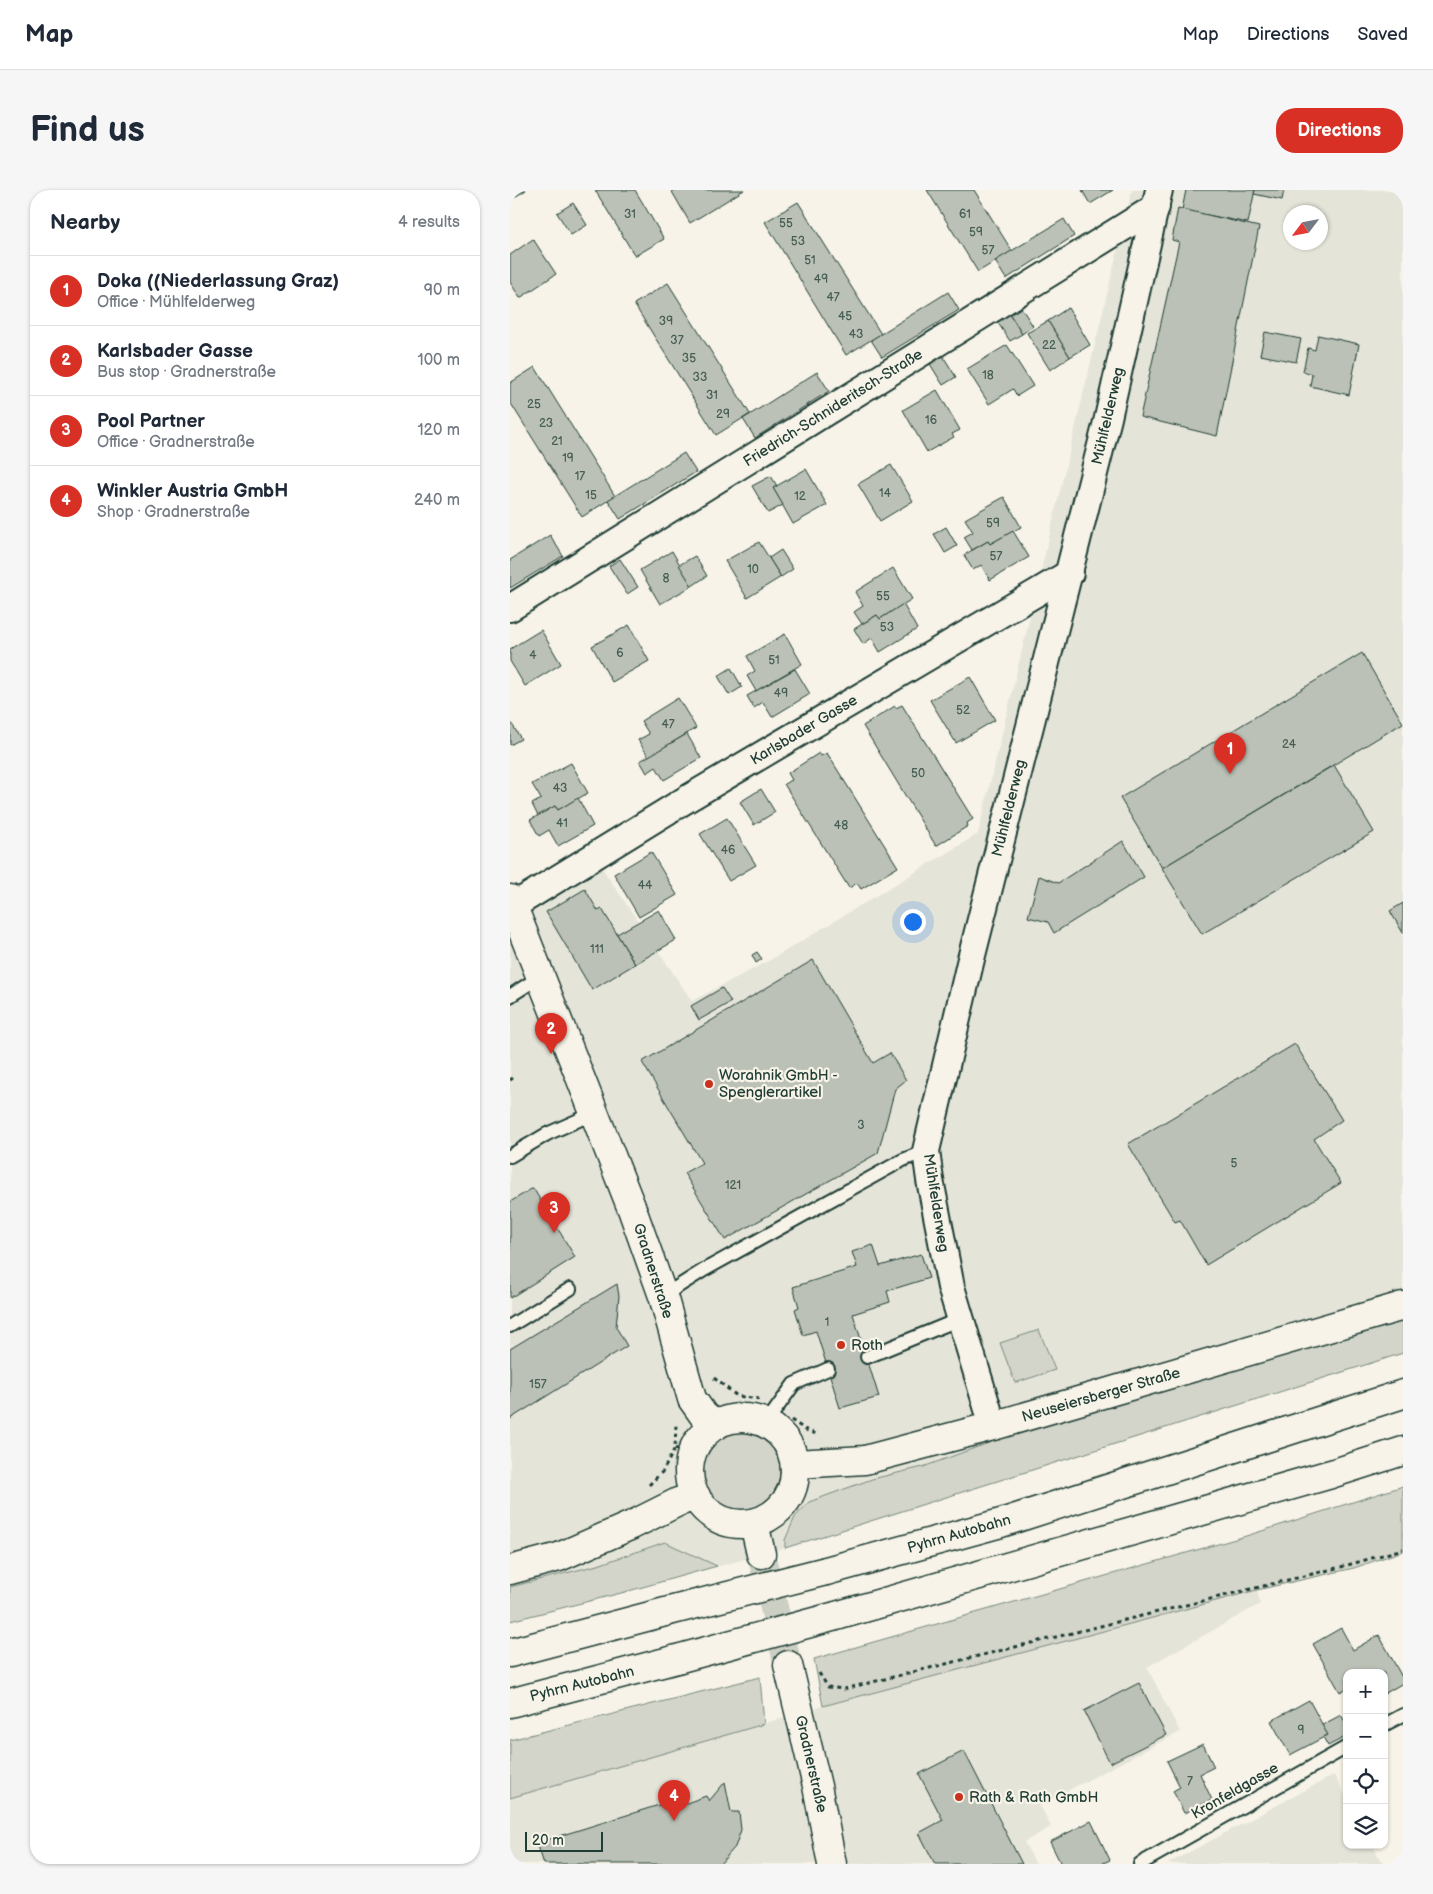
<!DOCTYPE html>
<meta charset="utf-8">
<style>
:root{--surface:#fff;--page:#f6f6f7;--text:#1f2937;--muted:#747a83;--line:#e0e1e3;--accent:#d93025}
body{margin:0;font-family:"Balsamiq Sans",sans-serif;background:var(--page);color:var(--text)}
.controls{position:absolute;right:15px;bottom:15px;display:grid;overflow:hidden;border-radius:10px;box-shadow:0 1px 4px #0004}
.controls button{width:45px;height:45px;display:grid;place-items:center;padding:0;border:0;border-bottom:1px solid var(--line);background:var(--surface);color:var(--text);font:25px sans-serif}
.compass{position:absolute;left:773px;top:15px;width:45px;height:45px;border-radius:50%;background:var(--surface);box-shadow:0 1px 4px #0004;rotate:238deg}
.scale{position:absolute;left:15px;bottom:12px;width:78px;box-sizing:border-box;padding-left:5px;border:2px solid #1f3d34;border-top:0;font-size:14px;line-height:18px;white-space:nowrap;color:#1f3d34;-webkit-text-stroke:4px #f7f3e8;paint-order:stroke}
.you{position:absolute;left:402px;top:731px;width:18px;height:18px;margin:-12px;border:4px solid #fff;border-radius:50%;background:#1a73e8;box-shadow:0 0 0 8px #1a73e833}
.badge{display:grid;place-items:center;width:32px;height:32px;border-radius:50%;background:var(--accent);color:#fff;font-size:16px;font-weight:700}
.pin{position:absolute;translate:-50% -41px;filter:drop-shadow(0 1px 2px #0008)}
.pin::after{content:'';position:absolute;top:26px;width:18px;height:15px;background:inherit;clip-path:polygon(0 0,100% 0,50% 100%)}
.list{margin:0;padding:0;list-style:none}
h2{display:flex;justify-content:space-between;align-items:center;height:65px;margin:0;padding:0 20px;font-size:21px}
h2 small{font-size:16px;font-weight:400;color:var(--muted)}
.list li{display:grid;grid-template-columns:32px 1fr auto;gap:15px;align-items:center;box-sizing:border-box;height:70px;padding:0 20px;border-top:1px solid var(--line)}
.list b{display:block;font-size:19px;white-space:nowrap}
.list p{margin:0;font-size:16px;white-space:nowrap;color:var(--muted)}
.list em{font-size:16px;font-style:normal;color:var(--muted)}
.icon{flex:none;width:28px;height:28px;fill:none;stroke:currentColor;stroke-width:2;stroke-linecap:round;stroke-linejoin:round}
.map{position:relative;flex:none;width:893px;height:1674px;overflow:hidden;border-radius:20px}
header{display:flex;align-items:center;gap:30px;box-sizing:border-box;height:70px;padding:0 25px;background:var(--surface);border-bottom:1px solid var(--line)}
header strong{font-size:24px}
nav{display:flex;gap:28px;margin-inline-start:auto;font-size:18px}
.intro{display:flex;align-items:center;justify-content:space-between;box-sizing:border-box;height:120px;padding:0 30px}
h1{margin:0;font-size:35px}
.button{padding:12px 22px;border-radius:20px;background:var(--accent);color:#fff;font-size:18px;font-weight:700}
main{display:flex;gap:30px;padding:0 30px}
aside{flex:1;background:var(--surface);border-radius:20px;box-shadow:0 1px 4px #0004}
.map>svg:first-child{display:block}
.built{fill:#e5e4d9;fill-rule:evenodd}
.green{fill:#d3d5ca;stroke:#79897f}
.building{fill:#bbc1b6;stroke:#1f3d34}
.lines{fill:none;stroke-linecap:round;stroke-linejoin:round}
.secondary-tunnel{stroke:#cccfc4;stroke-width:28;stroke-dasharray:28 14;stroke-linecap:butt}
.service-casing{stroke:#1f3d34;stroke-width:16}
.minor-casing{stroke:#1f3d34;stroke-width:30}
.tertiary-casing{stroke:#1f3d34;stroke-width:31}
.secondary-casing{stroke:#1f3d34;stroke-width:31}
.motorway-casing{stroke:#1f3d34;stroke-width:31}
.path{stroke:#1f3d34;stroke-width:3;stroke-dasharray:4 4;stroke-linecap:butt}
.service{stroke:#f7f3e8;stroke-width:12}
.minor{stroke:#f7f3e8;stroke-width:26}
.tertiary{stroke:#f7f3e8;stroke-width:28}
.secondary{stroke:#f7f3e8;stroke-width:28}
.motorway{stroke:#f7f3e8;stroke-width:28}
.motorway-bridge-casing{stroke:#1f3d34;stroke-width:31;stroke-linecap:butt}
.motorway-bridge{stroke:#f7f3e8;stroke-width:28}
.poi-dot{fill:#c8321e;stroke:#f7f3e8;stroke-width:2}
.labels{text-anchor:middle;dominant-baseline:central;stroke-width:4.5;stroke-linejoin:round;paint-order:stroke}
.number-label{font-size:12px;fill:#465e54}
.street-label{font-size:15px;fill:#1f3d34;stroke:#f7f3e8}
.poi-label{font-size:15px;fill:#1f3d34;stroke:#f7f3e8;text-anchor:start}
</style>
<header>
<strong>Map</strong>
<nav><a>Map</a><a>Directions</a><a>Saved</a></nav>
</header>
<div class="intro"><h1>Find us</h1><a class="button">Directions</a></div>
<main>
<aside>
<h2>Nearby<small>4 results</small></h2>
<ul class="list">
<li><span class="badge">1</span><div><b>Doka ((Niederlassung Graz)</b><p>Office · Mühlfelderweg</p></div><em>90 m</em></li>
<li><span class="badge">2</span><div><b>Karlsbader Gasse</b><p>Bus stop · Gradnerstraße</p></div><em>100 m</em></li>
<li><span class="badge">3</span><div><b>Pool Partner</b><p>Office · Gradnerstraße</p></div><em>120 m</em></li>
<li><span class="badge">4</span><div><b>Winkler Austria GmbH</b><p>Shop · Gradnerstraße</p></div><em>240 m</em></li>
</ul>
</aside>
<div class="map">
<svg width="893" height="1674" viewBox="0 0 893 1674">
<rect width="100%" height="100%" fill="#f7f3e8"/>
<filter id="ink" filterUnits="userSpaceOnUse"><feTurbulence type="fractalNoise" baseFrequency=".02" numOctaves="2"/><feDisplacementMap in="SourceGraphic" scale="10" xChannelSelector="R" yChannelSelector="G"/><feConvolveMatrix kernelMatrix="1 2 1 2 8 2 1 2 1" color-interpolation-filters="sRGB"/></filter>
<g filter="url(#ink)">
<g class="built">
<path d="M622 0H893V1163L275 1358 115 1402 0 1431V703L88 672 182 811 262 769 468 644ZM781 22H811V52H781Z"/>
<path d="M747 1400 750 1414 637 1477 670 1542 530 1615 541 1637 514 1652 526 1674H0V1608L313 1516Z"/>
<path d="M824 1585 837 1609V1655H862L873 1674H657Z"/>
</g>
<g class="green">
<path d="M893 1131V1163L275 1358V1350L285 1327 299 1312 362 1289 413 1277 503 1244Z"/>
<path d="M529 1140 545 1180 505 1193 490 1153Z"/>
<circle cx="231" cy="1281" r="39"/>
<path d="M893 1296V1361L844 1378 747 1400 313 1516 304 1469 736 1346Z"/>
<path d="M155 1352 207 1376 115 1402 0 1431V1397L88 1375Z"/>
<path d="M250 1487 254 1534 0 1608V1550Z"/>
</g>
<g class="building">
<path d="M0 0H16L0 10Z"/>
<path d="M85 0H125L154 49 125 66Z"/>
<path d="M161 0H234L180 33Z"/>
<path d="M417 0H464L502 61 468 82Z"/>
<path d="M572 0H603L580 14Z"/>
<path d="M676 0H745L738 33 672 20Z"/>
<path d="M745 0H774L772 10 744 4Z"/>
<path d="M288 12 371 144 336 165 255 32Z"/>
<path d="M63 13 77 35 61 45 47 23Z"/>
<path d="M668 18 749 37 707 246 630 227 669 52 662 50Z"/>
<path d="M554 29 564 46 496 89 485 71Z"/>
<path d="M23 49 46 84 10 108 0 92V65Z"/>
<path d="M158 93 240 224 206 245 124 114Z"/>
<path d="M438 102 449 120 372 167 361 150Z"/>
<path d="M510 116 523 136 512 144 499 123Z"/>
<path d="M558 118 580 155 560 167 538 131Z"/>
<path d="M499 123 512 144 500 151 486 130Z"/>
<path d="M538 131 560 167 540 180 517 143Z"/>
<path d="M755 142 791 149 786 172 750 165Z"/>
<path d="M808 145 849 154 839 205 800 196 802 184 793 181 798 158 805 160Z"/>
<path d="M497 155 523 196 507 206 503 199 479 214 457 179Z"/>
<path d="M433 166 446 187 433 195 420 174Z"/>
<path d="M25 177 105 306 72 327 0 212V193Z"/>
<path d="M307 182 319 201 245 248 233 229Z"/>
<path d="M427 200 450 240 442 244 444 247 417 262 393 220Z"/>
<path d="M174 263 186 282 110 329 98 310Z"/>
<path d="M381 275 403 311 370 331 348 294Z"/>
<path d="M296 279 317 315 283 334 263 298Z"/>
<path d="M261 286 267 296 263 298 273 315 258 323 242 296Z"/>
<path d="M494 307 511 337 480 354 478 351 462 360 454 347 463 342 455 329Z"/>
<path d="M436 337 447 356 435 363 424 344Z"/>
<path d="M503 341 519 367 480 390 471 375 463 380 454 365 478 351 480 354Z"/>
<path d="M40 345 53 366 0 398V370Z"/>
<path d="M249 352 271 387 237 408 215 371Z"/>
<path d="M271 360 283 379 271 387 259 368Z"/>
<path d="M162 361 182 396 150 414 130 380Z"/>
<path d="M185 366 197 386 182 396 169 375Z"/>
<path d="M110 369 128 397 117 404 99 376Z"/>
<path d="M383 378 402 409 370 429 367 425 352 434 344 422 353 416 345 402Z"/>
<path d="M393 414 407 439 370 462 362 448 353 454 344 439 367 425 370 429Z"/>
<path d="M119 435 139 471 102 492 82 456Z"/>
<path d="M31 440 51 474 15 496 0 471V459Z"/>
<path d="M275 444 292 474 246 501 237 486 245 481 237 466Z"/>
<path d="M852 463 893 533 652 678 610 608Z"/>
<path d="M221 478 232 497 219 505 208 486Z"/>
<path d="M285 479 300 504 262 527 253 512 244 518 237 506Z"/>
<path d="M460 487 485 530 446 553 420 510Z"/>
<path d="M168 508 186 538 139 567 128 550 139 544 131 531Z"/>
<path d="M392 515 463 629 457 633 458 636 426 656 353 536 385 516 386 518Z"/>
<path d="M0 531 11 549 0 555Z"/>
<path d="M177 544 191 568 154 590 146 577 137 583 130 571Z"/>
<path d="M309 563 311 566 317 563 388 677 351 699 347 693 339 698 274 594 282 590 278 583Z"/>
<path d="M61 573 78 603 48 620 45 616 28 626 22 614 31 609 22 594Z"/>
<path d="M824 575 864 642 692 744 652 678Z"/>
<path d="M251 599 265 622 244 635 230 612Z"/>
<path d="M68 608 83 636 48 656 39 640 29 646 20 630 45 616 48 620Z"/>
<path d="M217 628 246 675 219 691 190 644Z"/>
<path d="M613 651 634 687 544 743 538 732 518 727 529 686 548 693Z"/>
<path d="M141 662 167 705 129 727 104 684Z"/>
<path d="M75 699 88 721 92 719 125 774 82 800 36 722Z"/>
<path d="M893 713V743L880 721Z"/>
<path d="M149 720 166 750 125 774 107 744Z"/>
<path d="M247 762 252 769 246 773 242 765Z"/>
<path d="M303 770 363 873 380 863 396 890 385 899 368 963 215 1050 174 983 192 973 132 872Z"/>
<path d="M212 798 221 812 189 830 181 816Z"/>
<path d="M785 854 832 930 804 949 831 993 696 1075 670 1030 665 1032 618 954Z"/>
<path d="M23 998 65 1067 0 1108V1012Z"/>
<path d="M363 1055 370 1076 411 1064 419 1088 377 1101 380 1112 343 1124 369 1207 330 1218 306 1141 293 1145 285 1119 289 1117 283 1097 347 1077 342 1062Z"/>
<path d="M107 1094 109 1106 106 1137 117 1156 0 1229V1159Z"/>
<path d="M831 1438 843 1460 869 1445 893 1489V1493L874 1504V1483H837V1498L830 1502 803 1454Z"/>
<path d="M629 1493 656 1545 600 1573 574 1521Z"/>
<path d="M799 1510 818 1545 780 1565 761 1531Z"/>
<path d="M831 1525 837 1535V1546L818 1556 813 1547 818 1545 812 1535Z"/>
<path d="M693 1554 704 1577 690 1584 702 1610 674 1623 663 1601 670 1597 657 1571Z"/>
<path d="M454 1561 512 1674H425L409 1643 433 1630 409 1584Z"/>
<path d="M215 1592 221 1622H229L231 1640 225 1657 210 1674H34L27 1653 162 1611 163 1618 196 1606 199 1611Z"/>
<path d="M581 1631 600 1670 591 1674H551L540 1652Z"/>
</g>
<g class="lines">
<path class="secondary-tunnel" d="M251 1364 278 1475"/>
<defs>
<g id="service">
<path d="M0 806 31 786"/>
<path d="M0 966 37 944 71 929 83 922"/>
<path d="M153 1106 194 1080 393 970 416 961"/>
<path d="M0 1136 60 1099"/>
<path d="M357 1167 450 1129"/>
<path d="M256 1233 284 1194 318 1179"/>
<path d="M874 1535 893 1525"/>
<path d="M630 1674 837 1557"/>
</g>
<g id="minor">
<path d="M0 418 646 17"/>
<path d="M3 716 177 609 560 383"/>
<path d="M483 1236 441 1097 420 990 416 961 460 773 598 228 649 0"/>
</g>
<path id="tertiary" d="M0 1380 49 1367 122 1335 168 1312 186 1306"/>
<g id="secondary">
<path d="M0 709 122 1019 153 1106 182 1209 194 1226 206 1235"/>
<circle cx="232" cy="1281" r="53"/>
<path d="M285 1274 355 1270 483 1236 893 1116"/>
<path d="M244 1333 251 1364"/>
<path d="M278 1475 307 1596 322 1674"/>
</g>
<g id="motorway">
<path d="M316 1381 491 1333 893 1204"/>
<path d="M326 1426 821 1284 893 1261"/>
<path d="M0 1463 159 1421"/>
<path d="M0 1513 167 1469"/>
</g>
</defs>
<use href="#service" class="service-casing"/>
<use href="#minor" class="minor-casing"/>
<use href="#tertiary" class="tertiary-casing"/>
<use href="#secondary" class="secondary-casing"/>
<use href="#motorway" class="motorway-casing"/>
<g class="path">
<path d="M0 890 3 888"/>
<path d="M204 1188 227 1206 249 1209"/>
<path d="M281 1230 296 1240 306 1244"/>
<path d="M165 1258 180 1270"/>
<path d="M139 1295 153 1281 165 1258 166 1235"/>
<path d="M309 1483 318 1497 334 1499 831 1377 893 1359"/>
</g>
<use href="#service" class="service"/>
<use href="#minor" class="minor"/>
<use href="#tertiary" class="tertiary"/>
<use href="#secondary" class="secondary"/>
<use href="#motorway" class="motorway"/>
<defs>
<g id="motorway-bridge">
<path d="M159 1421 316 1381"/>
<path d="M167 1469 326 1426"/>
</g>
</defs>
<use href="#motorway-bridge" class="motorway-bridge-casing"/>
<use href="#motorway-bridge" class="motorway-bridge"/>
</g>
</g>
<g class="poi-dot">
<circle cx="199" cy="894" r="5"/>
<circle cx="331" cy="1155" r="5"/>
<circle cx="449" cy="1607" r="5"/>
</g>
<g class="labels">
<g class="number-label">
<text x="120" y="24">31</text>
<text x="455" y="24">61</text>
<text x="276" y="33">55</text>
<text x="466" y="42">59</text>
<text x="288" y="51">53</text>
<text x="478" y="60">57</text>
<text x="300" y="70">51</text>
<text x="311" y="89">49</text>
<text x="323" y="107">47</text>
<text x="335" y="126">45</text>
<text x="156" y="131">39</text>
<text x="346" y="144">43</text>
<text x="167" y="150">37</text>
<text x="539" y="155">22</text>
<text x="179" y="168">35</text>
<text x="478" y="185">18</text>
<text x="190" y="187">33</text>
<text x="202" y="205">31</text>
<text x="24" y="214">25</text>
<text x="213" y="224">29</text>
<text x="421" y="230">16</text>
<text x="36" y="233">23</text>
<text x="47" y="251">21</text>
<text x="58" y="268">19</text>
<text x="70" y="286">17</text>
<text x="375" y="303">14</text>
<text x="81" y="305">15</text>
<text x="290" y="306">12</text>
<text x="483" y="333">59</text>
<text x="486" y="366">57</text>
<text x="243" y="379">10</text>
<text x="156" y="388">8</text>
<text x="373" y="406">55</text>
<text x="377" y="437">53</text>
<text x="110" y="463">6</text>
<text x="23" y="465">4</text>
<text x="264" y="470">51</text>
<text x="271" y="503">49</text>
<text x="453" y="520">52</text>
<text x="158" y="534">47</text>
<text x="779" y="554">24</text>
<text x="408" y="583">50</text>
<text x="50" y="598">43</text>
<text x="52" y="633">41</text>
<text x="331" y="635">48</text>
<text x="218" y="660">46</text>
<text x="135" y="695">44</text>
<text x="87" y="759">111</text>
<text x="351" y="935">3</text>
<text x="724" y="973">5</text>
<text x="223" y="995">121</text>
<text x="317" y="1132">1</text>
<text x="28" y="1194">157</text>
<text x="791" y="1540">9</text>
<text x="680" y="1591">7</text>
</g>
<g class="street-label">
<text transform="translate(323 218) rotate(-32)">Friedrich-Schnideritsch-Straße</text>
<text transform="translate(598 226) rotate(-77)">Mühlfelderweg</text>
<text transform="translate(294 540) rotate(-31)">Karlsbader Gasse</text>
<text transform="translate(499 618) rotate(-76)">Mühlfelderweg</text>
<text transform="translate(426 1013) rotate(81)">Mühlfelderweg</text>
<text transform="translate(143 1081) rotate(72)">Gradnerstraße</text>
<text transform="translate(591 1205) rotate(-16)">Neuseiersberger Straße</text>
<text transform="translate(449 1344) rotate(-16)">Pyhrn Autobahn</text>
<text transform="translate(72 1494) rotate(-14)">Pyhrn Autobahn</text>
<text transform="translate(301 1574) rotate(77)">Gradnerstraße</text>
<text transform="translate(725 1601) rotate(-30)">Kronfeldgasse</text>
</g>
<g class="poi-label">
<text x="209" y="885">Worahnik GmbH -<tspan x="209" dy="17">Spenglerartikel</tspan></text>
<text x="341" y="1155">Roth</text>
<text x="459" y="1607">Rath &amp; Rath GmbH</text>
</g>
</g>
</svg>
<div class="controls">
<button>+</button>
<button>−</button>
<button><svg class="icon" aria-label="locate" viewBox="0 0 24 24"><circle cx="12" cy="12" r="6"/><path d="M12 2v4M12 18v4M2 12h4M18 12h4"/></svg></button>
<button><svg class="icon" aria-label="layers" viewBox="0 0 24 24"><path d="M12 4l9 5-9 5-9-5zM3 14l9 5 9-5"/></svg></button>
</div>
<svg class="compass" viewBox="-18 -18 36 36"><path d="M0-13l5 13h-10z" fill="#e53935"/><path d="M0 13l5-13h-10z" fill="#747a83"/></svg>
<div class="scale">20 m</div>
<div class="you"></div>
<div class="pin badge" style="left:720px;top:584px">1</div>
<div class="pin badge" style="left:41px;top:864px">2</div>
<div class="pin badge" style="left:44px;top:1043px">3</div>
<div class="pin badge" style="left:164px;top:1631px">4</div>
</div>
</main>
